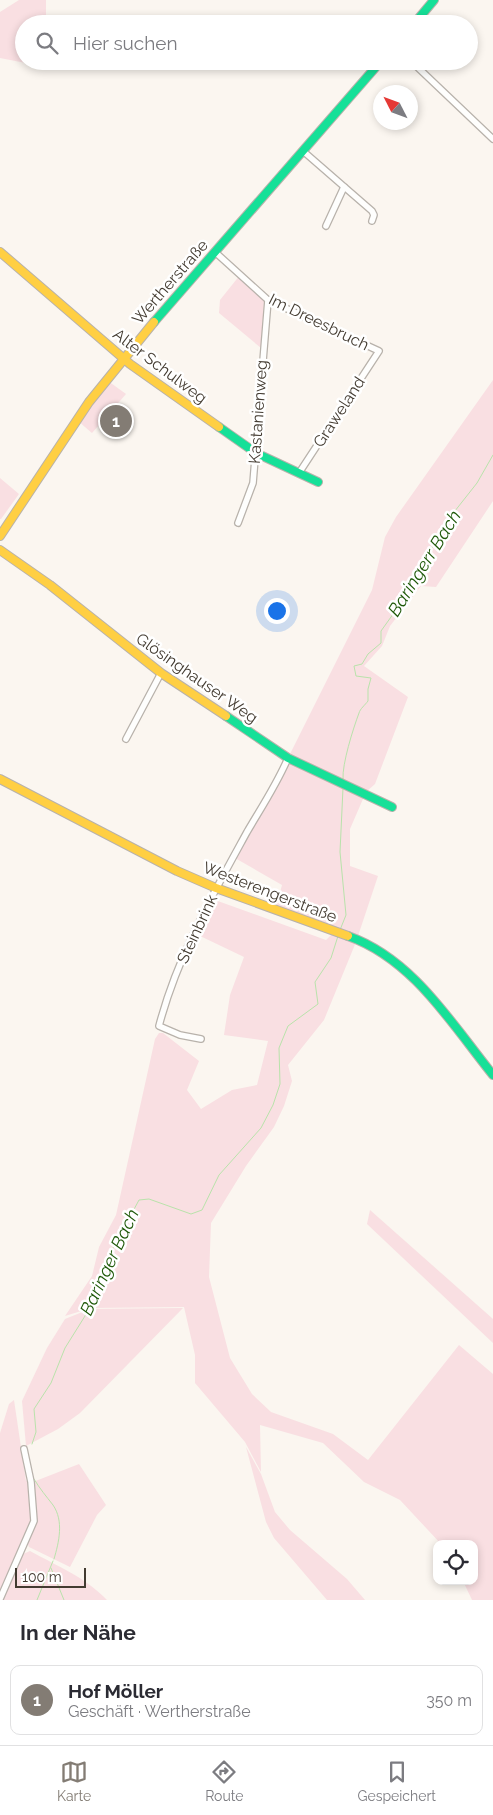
<!DOCTYPE html>
<html lang="de">
<meta charset="utf-8">
<style>
:root{--surface:#fff;--page:#f7f7f7;--text:#2b2b33;--muted:#7c7c81;--line:#e1e1e2;--accent:#837c74}
body{margin:0;font-family:Raleway,sans-serif;background:var(--page);color:var(--text)}
.controls{position:absolute;right:15px;bottom:15px;display:grid;overflow:hidden;border-radius:10px;box-shadow:0 2px 8px #0003}
.controls button{width:45px;height:45px;display:grid;place-items:center;padding:0;border:0;border-bottom:1px solid var(--line);background:var(--surface);color:var(--text);font:25px sans-serif}
.compass{position:absolute;left:373px;top:85px;width:45px;height:45px;border-radius:50%;background:var(--surface);box-shadow:0 2px 8px #0003;rotate:312deg}
.scale{position:absolute;left:15px;bottom:12px;width:71px;box-sizing:border-box;padding-left:5px;border:2px solid #433b31;border-top:0;font-size:14px;line-height:18px;white-space:nowrap;color:#433b31;-webkit-text-stroke:4px #fff;paint-order:stroke}
.you{position:absolute;left:276px;top:610px;width:18px;height:18px;margin:-12px;border:4px solid #fff;border-radius:50%;background:#1a73e8;box-shadow:0 0 0 8px #1a73e833}
.badge{display:grid;place-items:center;width:32px;height:32px;border-radius:50%;background:var(--accent);color:#fff;font-size:16px;font-weight:700}
.pin{position:absolute;translate:-50% -50%;border:2px solid #fff;box-shadow:0 1px 5px #0006}
.list{margin:0;padding:0;list-style:none}
h2{display:flex;justify-content:space-between;align-items:center;height:65px;margin:0;padding:0 20px;font-size:21px}
h2 small{font-size:16px;font-weight:400;color:var(--muted)}
.list li{display:grid;grid-template-columns:32px 1fr auto;gap:15px;align-items:center;box-sizing:border-box;height:70px;margin:0 10px 10px;padding:0 10px;border:1px solid var(--line);border-radius:10px}
.list b{display:block;font-size:19px;white-space:nowrap}
.list p{margin:0;font-size:16px;white-space:nowrap;color:var(--muted)}
.list em{font-size:16px;font-style:normal;color:var(--muted)}
.icon{flex:none;width:28px;height:28px;fill:none;stroke:currentColor;stroke-width:2;stroke-linecap:round;stroke-linejoin:round}
.map{position:relative;flex:none;width:493px;height:1600px;overflow:hidden}
.search{position:absolute;background:var(--surface);box-shadow:0 2px 8px #0003;left:15px;right:15px;top:15px;height:55px;display:flex;align-items:center;gap:12px;box-sizing:border-box;padding:0 18px;border-radius:28px;color:var(--muted);font-size:19px}
.sheet{height:145px;background:var(--surface)}
nav{display:flex;justify-content:space-around;align-items:center;box-sizing:border-box;height:70px;border-top:1px solid var(--line);background:var(--surface);font-size:14px;color:var(--muted)}
nav a{display:grid;justify-items:center;gap:2px}
nav .on{color:var(--accent)}
.map>svg:first-child{display:block}
.green{fill:#f9dfe2}
.lines{fill:none;stroke-linecap:round;stroke-linejoin:round}
.stream{stroke:#b9e3ab;stroke-width:1}
.street-casing{stroke:#b8b2ab;stroke-width:8}
.fast-casing{stroke:#b8b2ab;stroke-width:10}
.slow-casing{stroke:#b8b2ab;stroke-width:10}
.street{stroke:#fefefd;stroke-width:5.5}
.fast{stroke:#16e098;stroke-width:8}
.slow{stroke:#ffcf43;stroke-width:8}
.labels{text-anchor:middle;dominant-baseline:central;stroke-width:5;stroke-linejoin:round;paint-order:stroke}
.street-label{font-size:16px;fill:#433b31;stroke:#fff}
.water-label{font-size:18px;font-style:italic;fill:#1f5909;stroke:#fff}
</style>
<div class="map">
<svg width="493" height="1600" viewBox="0 0 493 1600">
<rect width="100%" height="100%" fill="#fbf6f0"/>
<g class="green">
<path d="M19 0H46V24H24V61H46V67L0 58V12Z"/>
<path d="M240 275 264 301 261 348 219 313 220 300Z"/>
<path d="M493 380V501L436 587 421 586 390 626 382 646 364 666 408 697 375 784 366 792 350 829V866L378 876 356 942 324 1020 288 1065 292 1081 284 1106 274 1127 246 1166 211 1223 209 1277 230 1358 252 1394 271 1412 333 1434 368 1460 459 1345 493 1374V1600H472L463 1581H474V1544H441L400 1500 364 1482 323 1443 260 1425 261 1472 245 1442 195 1383V1355L184 1307 91 1308 65 1316 92 1276 99 1247 116 1215 155 1039 159 1033H163L199 1061 187 1090 201 1109 232 1090 257 1085 268 1041 224 1035 230 995 244 957 198 935 215 900 326 940 338 928 276 907 282 885 235 858 291 760 289 756 372 590 385 537 396 517Z"/>
<path d="M108 381 126 394 92 433 78 421Z"/>
<path d="M0 478 19 494 1 519H0Z"/>
<path d="M370 1210 493 1319V1343L367 1224Z"/>
<path d="M183 1308 80 1413 58 1429 26 1446 22 1401 47 1348 65 1319 90 1309Z"/>
<path d="M14 1400 26 1481 29 1479 33 1520 0 1594V1433L9 1404Z"/>
<path d="M246 1447 261 1474 275 1512 290 1530 347 1579 365 1600H327L274 1538 266 1522Z"/>
<path d="M79 1464 106 1505 97 1515 70 1567 29 1547 27 1542 33 1526V1482Z"/>
<path d="M30 1551C57 1566 85 1577 107 1600H1L23 1554Z"/>
</g>
<g class="lines">
<g class="stream">
<path d="M343 779C342 764 353 729 359 713 360 709 365 705 368 701V689L371 678 356 676 354 666 362 664 368 654 381 643V631L401 603 399 598 411 590 408 583 420 569 447 521 477 483 493 455"/>
<path d="M340 930 346 915 340 852 343 788"/>
<path d="M32 1444 36 1432 34 1409 51 1383 65 1348 85 1316 112 1250 139 1200 149 1199 191 1214 202 1210 219 1175 261 1128 273 1105 280 1084 279 1048 288 1026 318 1004 315 982 331 958 338 936"/>
<path d="M34 1479C40 1489 46 1496 53 1505 64 1521 59 1542 54 1559"/>
<path d="M51 1568 64 1600"/>
<path d="M37 1600 53 1561"/>
</g>
<defs>
<g id="street">
<path d="M411 61 493 139"/>
<path d="M303 151 372 211 374 215 372 221"/>
<path d="M326 226 344 187"/>
<path d="M215 252 268 300 379 351 299 473"/>
<path d="M238 523 253 483 268 300"/>
<path d="M126 739 161 673"/>
<path d="M201 1039 180 1035 159 1026C177 957 213 894 247 832 261 808 277 784 288 758"/>
<path d="M0 1599 34 1521 31 1482 24 1449"/>
</g>
<g id="fast">
<path d="M414 24 434 0"/>
<path d="M154 322 381 61"/>
<path d="M219 427 256 453 318 482"/>
<path d="M226 716 288 758 392 807"/>
<path d="M348 936C413 959 451 1023 493 1075"/>
</g>
<g id="slow">
<path d="M0 252 130 364 219 427"/>
<path d="M0 536 89 402 154 322"/>
<path d="M0 550 50 585 161 673 226 716"/>
<path d="M0 779 177 871 216 888 348 936"/>
</g>
</defs>
<use href="#street" class="street-casing"/>
<use href="#fast" class="fast-casing"/>
<use href="#slow" class="slow-casing"/>
<use href="#street" class="street"/>
<use href="#fast" class="fast"/>
<use href="#slow" class="slow"/>
</g>
<g class="labels">
<g class="street-label">
<text transform="translate(170 282) rotate(-49)">Wertherstraße</text>
<text transform="translate(319 322) rotate(26)">Im Dreesbruch</text>
<text transform="translate(160 366) rotate(37)">Alter Schulweg</text>
<text transform="translate(258 412) rotate(-86)">Kastanienweg</text>
<text transform="translate(339 412) rotate(-57)">Graweland</text>
<text transform="translate(197 678) rotate(35)">Glösinghauser Weg</text>
<text transform="translate(270 892) rotate(21)">Westerengerstraße</text>
<text transform="translate(197 929) rotate(-65)">Steinbrink</text>
</g>
<g class="water-label">
<text transform="translate(424 563) rotate(-58)">Baringerr Bach</text>
<text transform="translate(109 1262) rotate(-65)">Baringer Bach</text>
</g>
</g>
</svg>
<div class="controls">
<button><svg class="icon" aria-label="locate" viewBox="0 0 24 24"><circle cx="12" cy="12" r="6"/><path d="M12 2v4M12 18v4M2 12h4M18 12h4"/></svg></button>
</div>
<svg class="compass" viewBox="-18 -18 36 36"><path d="M0-13l5 13h-10z" fill="#e53935"/><path d="M0 13l5-13h-10z" fill="#7c7c81"/></svg>
<div class="scale">100 m</div>
<div class="you"></div>
<div class="pin badge" style="left:116px;top:421px">1</div>
<div class="search"><svg class="icon" aria-label="search" viewBox="0 0 24 24"><circle cx="10" cy="10" r="6"/><path d="M15 15l6 6"/></svg>Hier suchen</div>
</div>
<section class="sheet">
<h2>In der Nähe<small></small></h2>
<ul class="list">
<li><span class="badge">1</span><div><b>Hof Möller</b><p>Geschäft · Wertherstraße</p></div><em>350 m</em></li>
</ul>
</section>
<nav>
<a class="on"><svg class="icon" aria-label="map" viewBox="0 0 24 24"><path d="M3 6l6-2 6 2 6-2v14l-6 2-6-2-6 2zM9 4v14M15 6v14"/></svg>Karte</a>
<a><svg class="icon" aria-label="directions" viewBox="0 0 24 24"><path d="M12 3l9 9-9 9-9-9zM9 14v-3h6M13 9l2 2-2 2"/></svg>Route</a>
<a><svg class="icon" aria-label="saved" viewBox="0 0 24 24"><path d="M7 4h10v16l-5-4-5 4z"/></svg>Gespeichert</a>
</nav>
